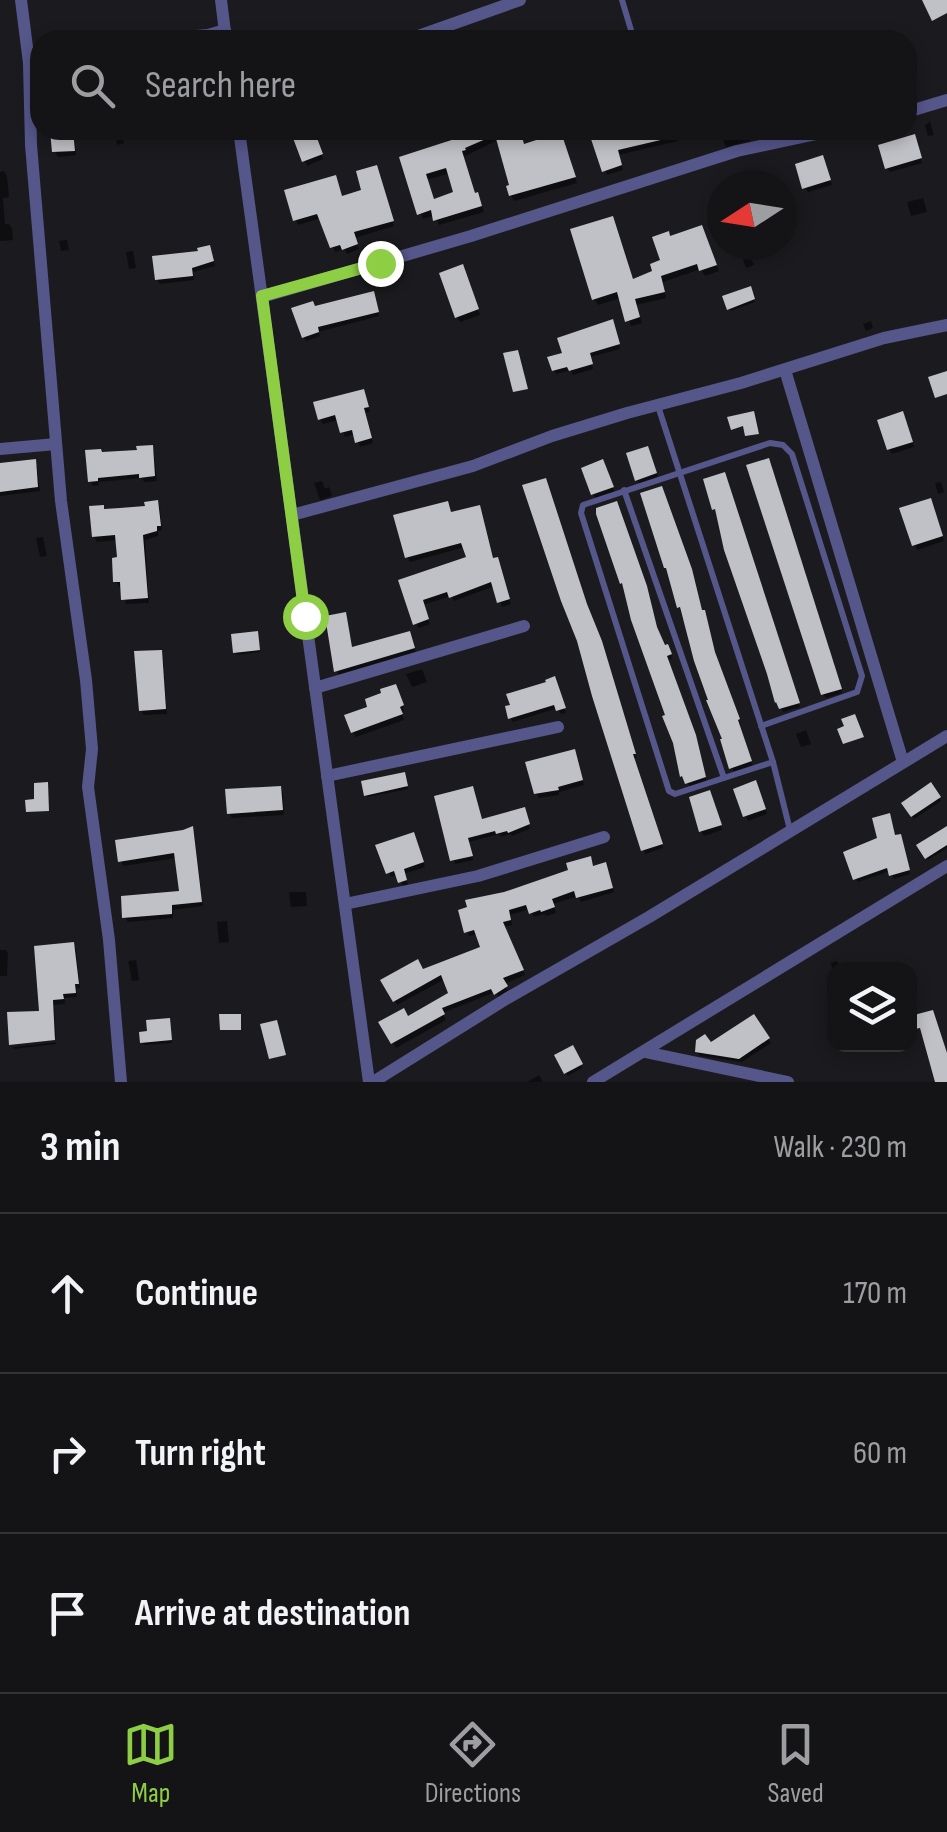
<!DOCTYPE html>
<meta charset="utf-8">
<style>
:root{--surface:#141417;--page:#212124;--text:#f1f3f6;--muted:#9d9ea1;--line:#333336;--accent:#8dce44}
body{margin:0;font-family:"Sofia Sans Condensed",sans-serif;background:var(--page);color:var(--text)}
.controls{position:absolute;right:30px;bottom:30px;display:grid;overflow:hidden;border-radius:20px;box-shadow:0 5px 15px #0003}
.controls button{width:90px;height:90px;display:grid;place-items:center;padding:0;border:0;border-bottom:2px solid var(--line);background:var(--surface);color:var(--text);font:50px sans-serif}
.compass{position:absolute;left:707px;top:170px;width:90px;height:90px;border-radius:50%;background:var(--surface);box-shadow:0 5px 15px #0003;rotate:258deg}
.stop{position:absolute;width:30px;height:30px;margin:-22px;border:8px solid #8dce44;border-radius:50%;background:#fff}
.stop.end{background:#8dce44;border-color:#fff;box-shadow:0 2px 10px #0008}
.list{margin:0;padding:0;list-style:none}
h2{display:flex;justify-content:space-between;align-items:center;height:130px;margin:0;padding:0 40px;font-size:42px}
h2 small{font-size:32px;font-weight:400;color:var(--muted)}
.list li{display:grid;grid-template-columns:65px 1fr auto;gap:30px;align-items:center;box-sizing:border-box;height:160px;padding:0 40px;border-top:2px solid var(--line)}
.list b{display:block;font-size:38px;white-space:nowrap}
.list em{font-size:32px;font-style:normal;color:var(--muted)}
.icon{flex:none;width:55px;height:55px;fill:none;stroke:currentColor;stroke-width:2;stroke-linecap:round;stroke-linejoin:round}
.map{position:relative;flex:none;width:947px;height:1082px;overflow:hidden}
.search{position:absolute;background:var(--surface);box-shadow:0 5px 15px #0003;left:30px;right:30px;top:30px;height:110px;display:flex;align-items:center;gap:25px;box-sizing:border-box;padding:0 35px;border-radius:30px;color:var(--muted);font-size:38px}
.sheet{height:610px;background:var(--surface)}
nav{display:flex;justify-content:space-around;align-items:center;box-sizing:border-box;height:140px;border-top:2px solid var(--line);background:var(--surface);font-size:28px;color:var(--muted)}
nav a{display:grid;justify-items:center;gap:5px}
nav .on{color:var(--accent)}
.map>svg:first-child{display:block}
.shadow{fill:#0007;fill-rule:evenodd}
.building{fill:#c0c1c6;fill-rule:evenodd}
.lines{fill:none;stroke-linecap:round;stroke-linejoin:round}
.service{stroke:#55568a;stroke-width:6}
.minor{stroke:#55568a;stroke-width:12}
.route{stroke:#8dce44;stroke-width:12}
</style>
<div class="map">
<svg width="947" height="1082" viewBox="0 0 947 1082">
<rect width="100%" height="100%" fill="#1b1b1f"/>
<g class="shadow">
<path d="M930 122 934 135 928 136 925 125Z"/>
<path d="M53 130H74L76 155 58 157 55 152Z"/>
<path d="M114 130H122L124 143 117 145Z"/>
<path d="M292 130H312L323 159 307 166Z"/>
<path d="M443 130H520L524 146 562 140 577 183 514 201 511 195 512 187 496 141 463 157 475 196 480 201 484 212 439 225 435 215 423 219 402 158 448 143ZM450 173 456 194 434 202 427 180Z"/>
<path d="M591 130H692L676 133 678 141 618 155 623 170 607 175Z"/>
<path d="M719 130H747L750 141 726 147Z"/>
<path d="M916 142 922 163 890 172 887 168Z"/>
<path d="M825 163 832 185 808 192 805 188Z"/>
<path d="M4 171 7 176 9 197 3 198 5 224H9L12 229 13 240 0 241V172Z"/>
<path d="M379 173 394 226 355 238 359 249 347 254 344 249 335 252 321 218 298 225 287 192 342 198 364 192Z"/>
<path d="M923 198 927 212 911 216 907 202Z"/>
<path d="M705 234 719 271 705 276 701 269 663 282 666 298 636 305 642 323 631 326 621 298 598 305 594 299 656 272 663 262Z"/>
<path d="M67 240 69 250 61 251 59 241Z"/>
<path d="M133 251 136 268 129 269 126 252Z"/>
<path d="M211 252 215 266 193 272 194 280 160 284 157 280Z"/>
<path d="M750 256 754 265 746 268 743 259Z"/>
<path d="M465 272 480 315 460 322 457 317Z"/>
<path d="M749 289 755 302 731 311 725 298Z"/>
<path d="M375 298 379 316 318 332 320 336 306 341 304 337 315 309Z"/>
<path d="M871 321 873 328 866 331 863 324Z"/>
<path d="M614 326 620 349 590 357 593 369 573 375 571 370 556 374 554 370 565 355Z"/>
<path d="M365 396 370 412 365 413 373 443 360 447 355 434 345 437 338 420 323 424 320 419Z"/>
<path d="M905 419 914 447 892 454 889 449Z"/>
<path d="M152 448 154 452 157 481 144 482 142 478 99 482V485L93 486 90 481 102 455 139 452Z"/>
<path d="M650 453 658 478 640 484 637 480Z"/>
<path d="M34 462 37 467 40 491 0 496V465Z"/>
<path d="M770 464 842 693 826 698 823 694Z"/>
<path d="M605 467 615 493 596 499 593 494Z"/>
<path d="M727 480 800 707 783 712 715 509Z"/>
<path d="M322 481 325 489 329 487 332 496 320 500 314 483Z"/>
<path d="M941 482 944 492 938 494 935 483Z"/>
<path d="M157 503 160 508 162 530 158 531V536L145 540 149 603 126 604 123 586 119 587 116 582 119 560 118 540 97 542 94 537 105 512 148 508Z"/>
<path d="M933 506 944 541 917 550 903 510Z"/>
<path d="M599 513 664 648 670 652 672 659 668 660 697 742 707 782 690 787 686 780 668 717Z"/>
<path d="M451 515 499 565 511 604 502 607 495 586 454 601 451 596 423 605 430 624 418 628 401 582 469 559 465 547 410 562 408 557Z"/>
<path d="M43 537 47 556 40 557 36 538Z"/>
<path d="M670 572 706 617 717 659 741 725 739 726 753 766 734 772 732 768 679 607Z"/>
<path d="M588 610 603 648 636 758 634 759 663 848 645 854Z"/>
<path d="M258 636 260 652 237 655 236 652Z"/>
<path d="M412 639 416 653 339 675 337 671 352 650Z"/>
<path d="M160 652 163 657 167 714 144 715 141 710Z"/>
<path d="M422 669 427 682 412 687 406 674Z"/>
<path d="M556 684 566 713 561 714 558 708 513 722 511 718Z"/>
<path d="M398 691 404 711 401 712 404 720 356 737 353 732 371 708Z"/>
<path d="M806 730 811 744 801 747 796 734Z"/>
<path d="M576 756 584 785 559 792V795L539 798 536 793Z"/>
<path d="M405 777 408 789 368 797 366 795Z"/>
<path d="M931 786 941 801 914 819 904 803Z"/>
<path d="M280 788 283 793 284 815 232 818 229 813Z"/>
<path d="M757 788 767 814 748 821 736 790Z"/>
<path d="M437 798 482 822 526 814 530 829 512 836 511 834 501 837 499 834 469 842 473 860 455 864Z"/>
<path d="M711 798 722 830 704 836 701 831Z"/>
<path d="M192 829 194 833 203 906 173 910V918L128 922 125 917 182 893 177 858 123 866 121 861Z"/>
<path d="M947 829V848L928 860 920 846Z"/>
<path d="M895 838 901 840 910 874 894 879 890 871 858 882 856 879Z"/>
<path d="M415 839 425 867 404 874 408 885 403 886 398 875 391 877 389 872Z"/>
<path d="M593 868 607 870 614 892 581 902 578 896 553 904 556 913 546 916 544 914 534 917 530 909 510 915 512 925 504 927 525 975 504 984 509 992 499 998 496 992 442 1013 446 1020 396 1048 381 1023 408 1019 451 995 445 979 397 1005 384 980 422 972 484 949 478 934 469 936 461 911Z"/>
<path d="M289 892H306L307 906 291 907Z"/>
<path d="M227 921 229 942 219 943 217 922Z"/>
<path d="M73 944 76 949 80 988 76 989 77 997 64 998 65 1004 54 1005 56 1037 11 1042 42 1013Z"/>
<path d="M0 950H6L8 953 7 976H0Z"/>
<path d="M136 960 139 980 132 981 128 961Z"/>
<path d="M837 961 840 969H834V977L831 963Z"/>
<path d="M754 1017 771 1043 742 1062 700 1056 697 1052 710 1046Z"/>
<path d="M170 1024 172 1043 144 1045 143 1043Z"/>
<path d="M56 1042V1044L14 1049 13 1047Z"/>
<path d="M572 1048 582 1068 568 1076 557 1056Z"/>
<path d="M539 1075 543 1082H527Z"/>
</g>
<g class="building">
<path d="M922 0H947V13L932 21Z"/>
<path d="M50 130H73L75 151 52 152Z"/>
<path d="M290 130H314L323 154 302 162Z"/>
<path d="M472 130H520L524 144 561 132 576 177 509 196 506 186 509 185 495 135 465 148 466 150 462 151 475 193 478 192 482 206 433 221 431 210 417 215 399 157 467 135 466 133ZM446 168 453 192 434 199 426 174Z"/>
<path d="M588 130H682V135L618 150 622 165 602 172Z"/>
<path d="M915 134 922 158 885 169 878 145Z"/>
<path d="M823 155 831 180 802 189 795 164Z"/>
<path d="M377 165 394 221 354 232 358 244 342 250 340 245 330 248 317 214 293 221 284 190 336 175 342 196 361 190 356 171Z"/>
<path d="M613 216 633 279 652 271 650 264 660 260 652 237 669 231 670 236 702 225 717 265 699 271 697 264 661 276 665 292 635 299 640 317 625 322 617 292 592 300 570 229Z"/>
<path d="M210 245 214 261 192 268 193 276 155 280 152 256 198 251 197 248Z"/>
<path d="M463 264 479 309 455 318 439 273Z"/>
<path d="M751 286 755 299 727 310 722 296Z"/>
<path d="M374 291 379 312 318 327 319 332 302 338 291 308 313 301 315 306Z"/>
<path d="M613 319 620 344 590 353 593 364 569 371 567 367 552 371 547 357 562 353 557 338Z"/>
<path d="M518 350 528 389 513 392 503 353Z"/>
<path d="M947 371V394L935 398 928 377Z"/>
<path d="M364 389 369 407 364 408 372 438 355 443 352 430 340 433 335 415 318 420 313 402Z"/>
<path d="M754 411 759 434 745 436 743 426 731 430 727 417Z"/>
<path d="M903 411 913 442 887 450 877 420Z"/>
<path d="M153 445 155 476 139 478V474L98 478V481L88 482 85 450 101 449 102 452 137 450 136 446Z"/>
<path d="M648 446 657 473 635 481 626 453Z"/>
<path d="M769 458 842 689 821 695 746 465Z"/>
<path d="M36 459 38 487 0 492V463Z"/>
<path d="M603 459 614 487 591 495 581 468Z"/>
<path d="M725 472 800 703 779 709 776 702 775 703 767 674 724 550 715 509 712 510 703 479Z"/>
<path d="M546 478 587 604 602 641 636 754H633L663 844 641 851 592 696 577 641 561 601 522 485Z"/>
<path d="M662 486 692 569 702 610H705L715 652 740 719 738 720 752 761 729 769 720 739H722L706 700H708L694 661 680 607 677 608 666 568H664L640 493Z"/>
<path d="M931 498 943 536 912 546 899 508Z"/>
<path d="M158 500 161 526H157V531L143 535 148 598 121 600 120 582H113L112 558 117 557 115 535 92 537 89 506 104 505V509L120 508 145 506 144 502Z"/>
<path d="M448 501 451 512 480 505 493 558 498 557 510 599 497 603 491 582 449 598 447 592 423 600 429 619 413 625 398 580 466 557 461 543 405 558 393 515Z"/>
<path d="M617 501 647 586 657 627 665 645 668 644 672 654 667 656 696 735 706 777 685 784 682 776 680 777 673 743 662 716 665 715 631 620 622 583 620 584 596 514V508Z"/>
<path d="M346 612 352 647 410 631 415 648 334 672 325 616Z"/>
<path d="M258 631 260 650 233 653 231 634Z"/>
<path d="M162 650 166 709 139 711 134 651Z"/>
<path d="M555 676 566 708 556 711 554 705 508 719 505 706 510 705 506 694 546 682 545 680Z"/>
<path d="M396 684 404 705 400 707 403 714 351 733 344 715 367 707 365 699 381 693 380 689Z"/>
<path d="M855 714 864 737 843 744 837 729 844 726 841 719Z"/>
<path d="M575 749 583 780 558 787 559 790 534 794 525 762Z"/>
<path d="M405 772 408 786 364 796 361 781Z"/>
<path d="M756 780 766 809 743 817 733 789Z"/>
<path d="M48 782 49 811 26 812 25 800 34 799V783Z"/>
<path d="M931 782 941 797 911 817 901 803Z"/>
<path d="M281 786 283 810 227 814 225 789Z"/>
<path d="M473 786 482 819 525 807 530 824 508 833 507 831 496 834 495 831 468 838 473 856 450 861 434 796Z"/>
<path d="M710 790 722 825 699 832 689 797Z"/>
<path d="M890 813 895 835 901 834 910 870 889 876 887 868 853 880 843 852 877 838 872 818Z"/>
<path d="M193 826 202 902 172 905V914L122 918 121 896 179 891 174 853 118 862 115 840 183 830Z"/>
<path d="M947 826V845L925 859 916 845Z"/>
<path d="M414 832 424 862 404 869 407 880 398 883 394 871 386 874 375 845Z"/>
<path d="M591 856 593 866 606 862 613 888 576 898 574 891 552 899 555 907 541 912 540 910 529 914 526 905 509 910 511 920 503 922 524 970 503 978 508 986 494 995 491 989 442 1008 445 1014 391 1044 378 1022 404 1008 408 1016 448 993 441 975 393 1002 380 980 418 959 423 969 480 947 474 930 464 933 458 910 467 907 465 900 504 892 568 870 566 863Z"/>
<path d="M74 942 79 984H75L76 993 63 994 64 999 53 1000 55 1040 9 1045 7 1012 39 1011 34 946Z"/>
<path d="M933 1010 947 1053V1082H935L920 1028 910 1030V1016Z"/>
<path d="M219 1014H241V1030H220Z"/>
<path d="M754 1014 770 1038 739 1059 695 1052 696 1040 705 1034 711 1042Z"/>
<path d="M170 1018 172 1040 140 1043 139 1032 147 1031 146 1020Z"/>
<path d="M277 1020 286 1055 269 1059 260 1024Z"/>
<path d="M573 1045 583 1064 564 1074 554 1055Z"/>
</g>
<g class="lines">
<g class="service">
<path d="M622 0 634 40"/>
<path d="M658 406 773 762 790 830"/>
<path d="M624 490 724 778"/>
<path d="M761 726 857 692 862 676 792 454 783 445 770 443 583 505 581 513 669 791 675 794 773 762"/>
</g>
<g class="minor">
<path d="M21 0 29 63 31 145 61 501 86 680 92 749 88 787 109 940 121 1082"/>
<path d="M221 0 226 40"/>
<path d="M149 40 208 35 225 30"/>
<path d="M407 40 520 0"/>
<path d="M907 112 947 100"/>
<path d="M239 130 369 1082"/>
<path d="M262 297 471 236 737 151 835 130"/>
<path d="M785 370 903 762"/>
<path d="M0 449 56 444"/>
<path d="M292 515 473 466 552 436 627 413 741 383 884 338 947 325"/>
<path d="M315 688 524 626"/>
<path d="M327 776 558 727"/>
<path d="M345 904 478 876 604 837"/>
<path d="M645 1052 788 1082"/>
<path d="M373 1082 506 999 649 917 947 736"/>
<path d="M593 1082 947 866"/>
</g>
</g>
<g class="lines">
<path class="route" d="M305 616 262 296 380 263"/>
</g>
</svg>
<div class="controls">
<button><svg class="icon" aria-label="layers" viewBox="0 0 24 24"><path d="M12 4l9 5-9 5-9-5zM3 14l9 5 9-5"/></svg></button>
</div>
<svg class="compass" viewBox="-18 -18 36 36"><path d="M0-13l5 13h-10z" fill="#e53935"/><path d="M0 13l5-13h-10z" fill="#9d9ea1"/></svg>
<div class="stop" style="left:305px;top:616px"></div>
<div class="stop end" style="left:380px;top:263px"></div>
<div class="search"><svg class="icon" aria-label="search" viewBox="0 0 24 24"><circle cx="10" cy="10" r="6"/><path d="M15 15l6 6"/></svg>Search here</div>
</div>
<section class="sheet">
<h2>3 min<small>Walk · 230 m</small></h2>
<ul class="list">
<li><svg class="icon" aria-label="ahead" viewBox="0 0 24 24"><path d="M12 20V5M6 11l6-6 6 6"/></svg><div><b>Continue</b></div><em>170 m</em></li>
<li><svg class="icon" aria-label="right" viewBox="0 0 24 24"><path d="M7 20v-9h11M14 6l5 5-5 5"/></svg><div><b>Turn right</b></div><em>60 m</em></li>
<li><svg class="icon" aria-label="arrive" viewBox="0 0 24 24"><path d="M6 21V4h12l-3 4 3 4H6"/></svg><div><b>Arrive at destination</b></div></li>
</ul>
</section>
<nav>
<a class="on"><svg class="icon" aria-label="map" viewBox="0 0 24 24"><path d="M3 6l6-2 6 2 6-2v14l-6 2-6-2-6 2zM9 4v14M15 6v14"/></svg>Map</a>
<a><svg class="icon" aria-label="directions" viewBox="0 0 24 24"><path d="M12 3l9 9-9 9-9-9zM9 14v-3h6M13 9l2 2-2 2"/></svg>Directions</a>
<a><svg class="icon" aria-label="saved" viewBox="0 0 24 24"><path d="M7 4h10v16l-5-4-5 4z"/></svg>Saved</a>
</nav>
